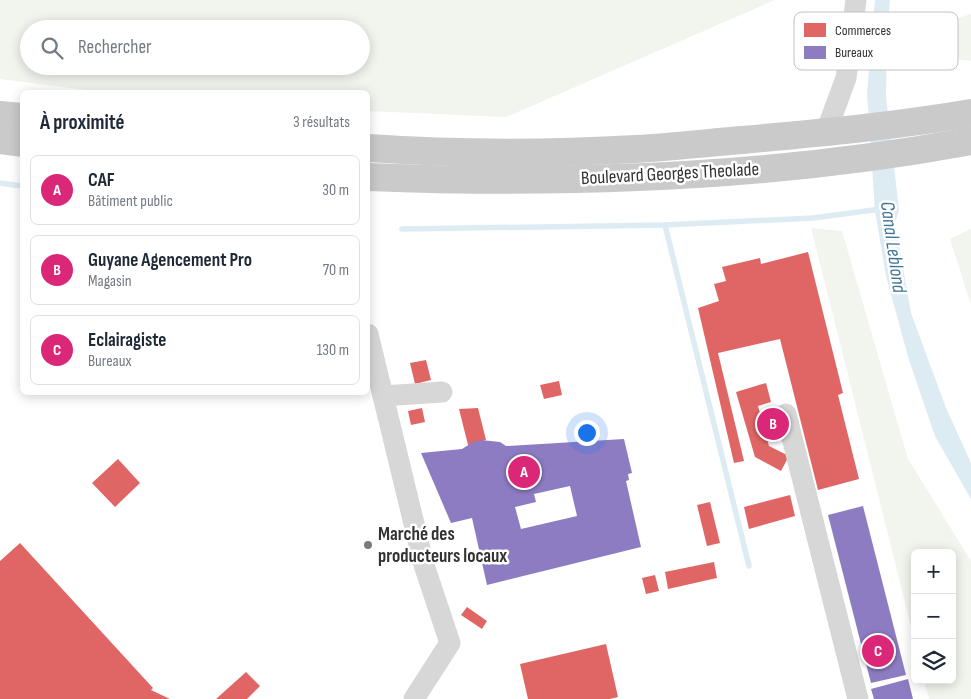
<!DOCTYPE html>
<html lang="fr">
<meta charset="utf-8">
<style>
:root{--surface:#fff;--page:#f2f2f3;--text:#1f2937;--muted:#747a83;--line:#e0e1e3;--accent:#db2777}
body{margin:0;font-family:"Sofia Sans Condensed",sans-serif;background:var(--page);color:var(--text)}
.controls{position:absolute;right:15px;bottom:15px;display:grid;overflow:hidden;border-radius:8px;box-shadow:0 2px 12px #0003}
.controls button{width:45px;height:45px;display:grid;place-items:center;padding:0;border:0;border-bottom:1px solid var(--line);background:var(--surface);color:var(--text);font:25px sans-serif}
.you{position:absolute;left:586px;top:432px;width:18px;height:18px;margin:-12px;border:4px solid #fff;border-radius:50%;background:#1a73e8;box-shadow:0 0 0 8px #1a73e833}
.badge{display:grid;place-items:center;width:32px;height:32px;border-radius:50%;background:var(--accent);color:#fff;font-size:16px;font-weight:700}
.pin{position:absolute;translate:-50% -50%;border:2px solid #fff;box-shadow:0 1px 5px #0006}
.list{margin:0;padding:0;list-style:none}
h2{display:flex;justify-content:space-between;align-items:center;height:65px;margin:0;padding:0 20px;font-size:21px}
h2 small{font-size:16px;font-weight:400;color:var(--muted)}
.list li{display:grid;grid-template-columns:32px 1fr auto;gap:15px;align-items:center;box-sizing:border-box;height:70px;margin:0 10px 10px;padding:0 10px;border:1px solid var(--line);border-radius:8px}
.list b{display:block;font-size:19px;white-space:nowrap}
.list p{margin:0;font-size:16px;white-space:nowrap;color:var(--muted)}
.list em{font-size:16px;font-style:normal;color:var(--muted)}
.icon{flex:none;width:28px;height:28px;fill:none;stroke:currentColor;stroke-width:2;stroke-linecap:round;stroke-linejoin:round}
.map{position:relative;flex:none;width:971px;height:699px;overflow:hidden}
.search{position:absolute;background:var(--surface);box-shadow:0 2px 12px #0003;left:20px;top:20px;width:350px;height:55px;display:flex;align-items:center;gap:12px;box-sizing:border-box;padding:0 18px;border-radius:28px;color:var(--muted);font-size:19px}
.panel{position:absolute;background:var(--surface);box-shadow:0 2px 12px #0003;left:20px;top:90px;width:350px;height:305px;border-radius:8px}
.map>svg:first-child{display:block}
.green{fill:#f1f5ed;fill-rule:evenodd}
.water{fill:#ddebf3}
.shops{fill:#e06666}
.offices{fill:#8e7cc3;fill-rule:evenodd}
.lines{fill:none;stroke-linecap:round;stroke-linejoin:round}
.stream{stroke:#ddebf3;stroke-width:5.5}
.minor{stroke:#d7d7d7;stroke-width:21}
.major{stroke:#cacaca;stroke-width:28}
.poi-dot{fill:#7a7a7a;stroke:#fff;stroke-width:2}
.labels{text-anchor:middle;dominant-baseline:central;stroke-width:5;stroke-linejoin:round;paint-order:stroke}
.street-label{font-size:19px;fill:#333;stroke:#fff}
.poi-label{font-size:19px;font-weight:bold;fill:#333;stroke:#fff;text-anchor:start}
.water-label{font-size:20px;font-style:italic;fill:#3f7597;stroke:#fff}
.key{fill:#fff;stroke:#c2c2c2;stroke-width:1}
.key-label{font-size:14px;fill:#333}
</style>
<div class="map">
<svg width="971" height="699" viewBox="0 0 971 699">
<rect width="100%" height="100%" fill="#fff"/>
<g class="green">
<path d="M0 0H775L506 117 368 111V92H101L0 79ZM29 29H361V66H29Z"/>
<path d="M971 14V61L943 58 936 25Z"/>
<path d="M811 228 842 231 908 459 971 561V699H929L924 680H952V553H915V642Z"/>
<path d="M971 229V305L950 239Z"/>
</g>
<path class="water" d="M875 0H890L887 33 886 97 899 210 895 223 911 313 946 408 971 463V499L935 436 909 360 886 276 875 211 867 93Z"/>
<g class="shops">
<path d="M808 252 843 393 838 395 859 479 818 490 780 339 718 353 744 461 734 463 698 308 719 301 714 284 726 281 722 267 760 258 761 264Z"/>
<path d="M426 360 431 380 415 384 410 363Z"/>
<path d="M559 381 562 395 544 399 540 385Z"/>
<path d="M766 383 771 402 758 406 769 446 789 456 781 471 755 457 736 392Z"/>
<path d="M422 408 425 422 411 425 408 411Z"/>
<path d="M478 408 486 440 468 445 459 409Z"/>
<path d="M118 459 140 483 115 507 92 483Z"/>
<path d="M790 495 795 516 749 529 744 507Z"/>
<path d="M710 502 720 543 707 546 697 505Z"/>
<path d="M20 543 153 688 151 690 170 699H0V561Z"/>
<path d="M714 562 717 578 668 589 665 572Z"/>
<path d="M655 575 659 591 646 594 642 578Z"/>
<path d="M467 607 487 621 482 629 461 615Z"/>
<path d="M606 644 618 697 610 699H528L520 664Z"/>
<path d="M246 672 260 686 247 699H216Z"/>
</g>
<g class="offices">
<path d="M624 439 632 473 628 474 629 480 626 481 641 547 487 585 472 518 451 523 421 453 462 449 473 442 481 440 500 442 506 446ZM570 486 577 516 521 529 515 507 536 502 534 494Z"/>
<path d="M863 506 906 675 871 683 828 515Z"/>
<path d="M908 679 913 699H874L871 689Z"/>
</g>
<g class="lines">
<g class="stream">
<path d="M0 183 22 186"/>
<path d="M665 225 749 566"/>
<path d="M402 229 665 225 813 218 881 209"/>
</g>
<g class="minor">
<path d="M826 132 846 78 856 0"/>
<path d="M368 334 424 565 450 643 414 699"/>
<path d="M383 396 442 392"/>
<path d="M786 414 858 699"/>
</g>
<g class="major">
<path d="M0 115 22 117"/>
<path d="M0 140 22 143"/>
<path d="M368 148C457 154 547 154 636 149 671 147 707 143 742 140 818 133 895 126 971 113"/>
<path d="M368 177C569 185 772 178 971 141"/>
</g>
</g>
<circle class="poi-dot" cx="368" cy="545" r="5"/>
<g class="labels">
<g class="street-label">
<text transform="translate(670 174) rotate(-3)">Boulevard Georges Theolade</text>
</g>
<g class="poi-label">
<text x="378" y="534">Marché des<tspan x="378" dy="22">producteurs locaux</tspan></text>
</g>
<g class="water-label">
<text transform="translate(893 247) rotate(82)">Canal Leblond</text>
</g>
</g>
<rect x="794" y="12" width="164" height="58" rx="8" class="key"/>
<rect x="804" y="23" width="22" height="14" fill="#e06666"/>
<rect x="804" y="46" width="22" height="13" fill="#8e7cc3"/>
<g class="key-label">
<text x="835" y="35">Commerces</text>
<text x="835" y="57">Bureaux</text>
</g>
</svg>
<div class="controls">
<button>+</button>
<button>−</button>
<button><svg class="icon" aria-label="layers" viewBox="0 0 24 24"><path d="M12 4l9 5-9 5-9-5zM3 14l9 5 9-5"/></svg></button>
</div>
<div class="you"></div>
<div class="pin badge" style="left:524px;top:472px">A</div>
<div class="pin badge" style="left:773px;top:424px">B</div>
<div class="pin badge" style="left:878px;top:651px">C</div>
<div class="search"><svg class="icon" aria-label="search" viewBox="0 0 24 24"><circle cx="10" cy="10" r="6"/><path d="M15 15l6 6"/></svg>Rechercher</div>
<section class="panel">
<h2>À proximité<small>3 résultats</small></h2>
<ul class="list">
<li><span class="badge">A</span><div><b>CAF</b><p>Bâtiment public</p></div><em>30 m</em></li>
<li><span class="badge">B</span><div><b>Guyane Agencement Pro</b><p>Magasin</p></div><em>70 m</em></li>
<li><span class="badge">C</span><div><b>Eclairagiste</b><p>Bureaux</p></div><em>130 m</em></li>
</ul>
</section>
</div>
